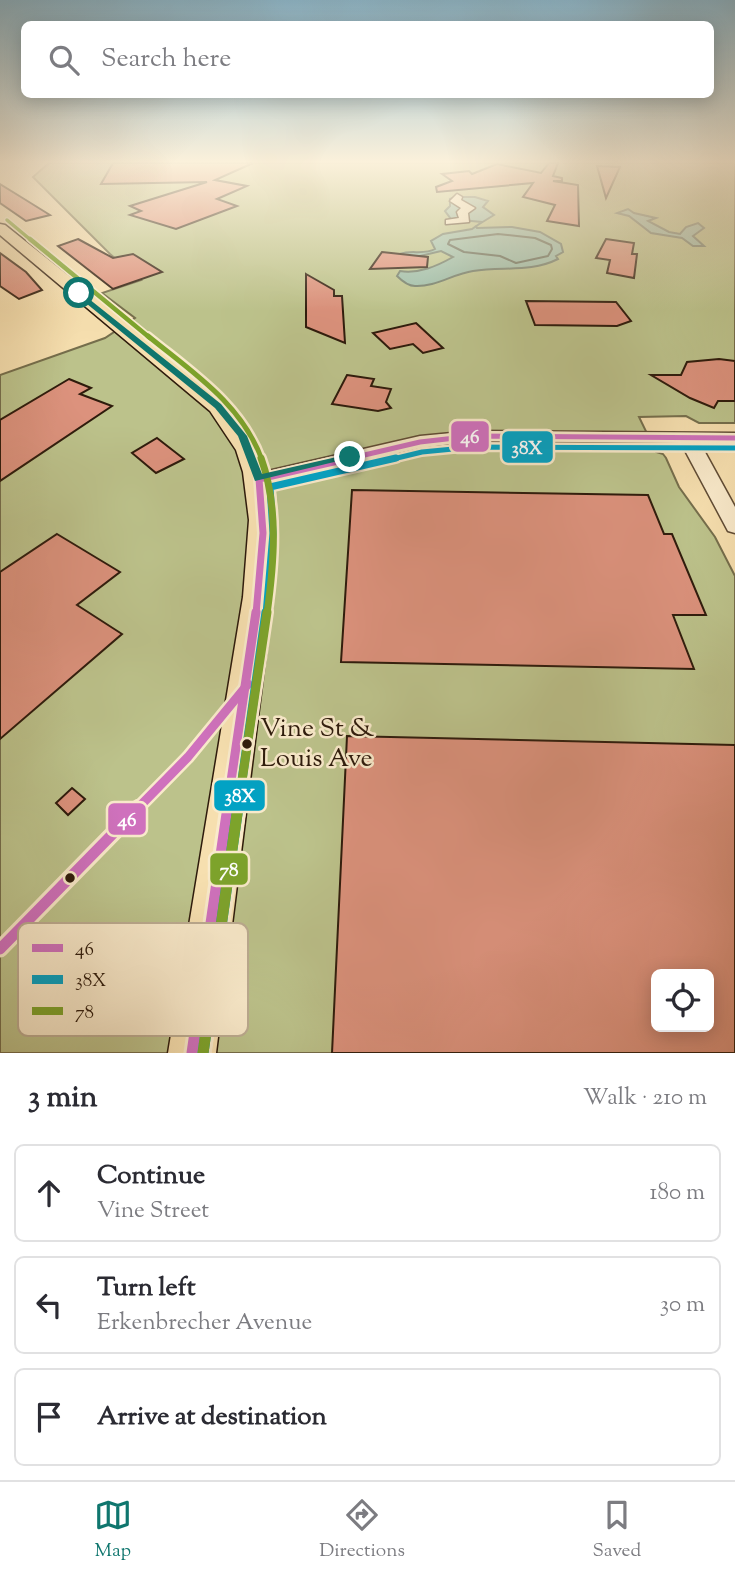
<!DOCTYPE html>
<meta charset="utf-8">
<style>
:root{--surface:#fff;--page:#f7f7f7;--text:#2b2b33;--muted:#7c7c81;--line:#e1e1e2;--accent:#0f766e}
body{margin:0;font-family:"Sorts Mill Goudy",serif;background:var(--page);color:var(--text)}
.controls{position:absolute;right:21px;bottom:21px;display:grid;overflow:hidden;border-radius:10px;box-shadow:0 4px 18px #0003}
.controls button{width:63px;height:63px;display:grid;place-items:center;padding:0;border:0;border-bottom:2px solid var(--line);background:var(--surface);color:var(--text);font:35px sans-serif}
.stop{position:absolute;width:21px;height:21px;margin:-16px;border:5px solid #0f766e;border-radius:50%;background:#fff}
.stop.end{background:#0f766e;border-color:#fff;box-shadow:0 2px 7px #0008}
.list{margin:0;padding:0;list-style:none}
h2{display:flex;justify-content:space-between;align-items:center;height:91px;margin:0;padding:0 28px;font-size:30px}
h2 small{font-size:23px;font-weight:400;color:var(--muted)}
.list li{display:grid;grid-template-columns:46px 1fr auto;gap:21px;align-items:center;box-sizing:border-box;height:98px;margin:0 14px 14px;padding:0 14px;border:2px solid var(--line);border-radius:10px}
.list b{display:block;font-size:26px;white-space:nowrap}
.list p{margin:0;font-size:23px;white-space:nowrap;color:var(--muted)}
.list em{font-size:23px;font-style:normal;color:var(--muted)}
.icon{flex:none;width:38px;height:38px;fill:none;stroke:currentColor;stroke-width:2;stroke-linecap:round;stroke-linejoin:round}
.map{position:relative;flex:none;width:735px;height:1053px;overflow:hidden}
.search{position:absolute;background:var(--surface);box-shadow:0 4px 18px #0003;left:21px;right:21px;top:21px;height:77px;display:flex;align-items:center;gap:18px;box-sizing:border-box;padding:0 24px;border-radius:10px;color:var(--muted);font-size:26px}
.sheet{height:427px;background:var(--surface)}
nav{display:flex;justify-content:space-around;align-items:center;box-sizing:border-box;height:98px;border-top:2px solid var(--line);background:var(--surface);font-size:19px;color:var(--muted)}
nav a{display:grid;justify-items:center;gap:4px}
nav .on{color:var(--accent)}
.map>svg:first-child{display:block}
.green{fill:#bcc28b;stroke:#756e4c;stroke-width:2;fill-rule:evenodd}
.water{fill:#9dbda9;stroke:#717c6a;stroke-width:2}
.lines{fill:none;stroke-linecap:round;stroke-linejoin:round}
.shore{stroke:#666c5a;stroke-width:2}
.building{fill:#dc927d;stroke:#2e1b0c;stroke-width:2;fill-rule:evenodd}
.minor-casing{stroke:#604c35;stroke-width:3}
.major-casing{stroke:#2e1b0c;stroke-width:3}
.minor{fill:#f9eacb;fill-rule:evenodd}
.major{fill:#f6dfaf;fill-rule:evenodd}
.bus-1-far3-casing{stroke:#f9eacb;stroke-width:10}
.bus-1-far2-casing{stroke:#f9eacb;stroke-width:12}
.bus-1-far1-casing{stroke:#f9eacb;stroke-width:14}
.bus-1-casing{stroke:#f9eacb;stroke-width:17}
.bus-2-far3-casing{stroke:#f9eacb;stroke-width:10}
.bus-2-far2-casing{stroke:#f9eacb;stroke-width:12}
.bus-2-far1-casing{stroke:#f9eacb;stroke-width:14}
.bus-2-casing{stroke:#f9eacb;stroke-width:17}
.bus-3-far5-casing{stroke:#f9eacb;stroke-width:6}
.bus-3-far4-casing{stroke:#f9eacb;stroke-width:8}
.bus-3-far3-casing{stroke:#f9eacb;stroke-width:10}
.bus-3-far2-casing{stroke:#f9eacb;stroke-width:12}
.bus-3-far1-casing{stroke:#f9eacb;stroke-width:14}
.bus-3-casing{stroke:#f9eacb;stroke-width:17}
.bus-1-far3{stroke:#cf71bd;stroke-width:5}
.bus-1-far2{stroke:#cf71bd;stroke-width:7}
.bus-1-far1{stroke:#cf71bd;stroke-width:9}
.bus-1{stroke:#cf71bd;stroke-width:11}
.bus-2-far3{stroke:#02a2c4;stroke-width:5}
.bus-2-far2{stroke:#02a2c4;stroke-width:7}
.bus-2-far1{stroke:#02a2c4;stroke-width:9}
.bus-2{stroke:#02a2c4;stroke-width:11}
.bus-3-far5{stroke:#7da32b;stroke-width:3.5}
.bus-3-far4{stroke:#7da32b;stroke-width:4.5}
.bus-3-far3{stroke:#7da32b;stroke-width:5}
.bus-3-far2{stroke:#7da32b;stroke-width:7}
.bus-3-far1{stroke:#7da32b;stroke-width:9}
.bus-3{stroke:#7da32b;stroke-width:11}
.route{fill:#0f766e}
.bus-dot{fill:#2e1b0c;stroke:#f9eacb;stroke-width:2.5}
.labels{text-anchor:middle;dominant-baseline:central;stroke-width:5;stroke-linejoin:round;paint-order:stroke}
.near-bus-label{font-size:26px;fill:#2e1b0c;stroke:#f9eacb;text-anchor:start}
.key{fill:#f9eacb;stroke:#bcac92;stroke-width:2}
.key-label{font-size:19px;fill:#2e1b0c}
.line-badge{stroke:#f9eacb;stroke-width:2.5}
.badge-label{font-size:19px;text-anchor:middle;font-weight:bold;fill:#fff}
</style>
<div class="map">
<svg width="735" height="1053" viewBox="0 0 735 1053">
<rect width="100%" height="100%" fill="#f6dfaf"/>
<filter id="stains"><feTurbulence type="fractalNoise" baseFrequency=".00286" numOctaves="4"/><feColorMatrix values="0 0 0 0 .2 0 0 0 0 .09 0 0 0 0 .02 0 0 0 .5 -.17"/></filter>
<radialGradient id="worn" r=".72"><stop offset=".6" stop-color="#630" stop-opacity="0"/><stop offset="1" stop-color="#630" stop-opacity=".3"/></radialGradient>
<path class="green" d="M49 163H735V423H699L686 416 639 417 656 452 663 454 666 458 679 487 715 537 735 576V1053H0V375L105 338 135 318 102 293 141 280 110 254 33 177ZM656 974H709V1027H656Z"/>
<g class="water">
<path d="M455 197H475L488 201 483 207 494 215 476 226 477 228 512 227 540 232 561 244 563 252 556 256 558 259C530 273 503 266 473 271 453 274 435 287 415 286 408 286 402 281 397 276L400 271C419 274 437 266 453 257L441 251 395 262 396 256C408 248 423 256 435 249L431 241 443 234 472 229 482 222 451 219 445 211 450 206V199Z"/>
<path d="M628 209 634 213 656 218 648 221 669 232 680 234 686 227 698 223 704 228 693 236 704 246H693L682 238 651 233 629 216 617 213Z"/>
</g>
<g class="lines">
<path class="shore" d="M498 234 535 238 551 245 552 249 548 256 516 263 500 256 464 252 448 244 450 240Z"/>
</g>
<g class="building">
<path d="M113 163H253L215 180 247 186 217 199 237 206 176 229 130 215 141 211 130 206 207 182 101 184Z"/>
<path d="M549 163H558L553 176 562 178V181H553L578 185 579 226 547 221 555 205 523 197 533 183 437 192 436 187 452 181 442 174 469 171 472 174 497 164 541 173Z"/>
<path d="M597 166 620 167 606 198Z"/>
<path d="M0 184 21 197 50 215 26 221 0 203Z"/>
<path d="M78 239 113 258 133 254 162 272 113 289 58 246Z"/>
<path d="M606 239 634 243 632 254H637L634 278 607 273 610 260 596 258Z"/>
<path d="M382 252 428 257 427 267 370 269Z"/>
<path d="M0 253 26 272 42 290 19 299 0 286Z"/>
<path d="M306 274 334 290V296H342L345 343 306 327Z"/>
<path d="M526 301 616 302 631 321 617 326 535 325Z"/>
<path d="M416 323 443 348 423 353 413 344 390 349 373 333Z"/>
<path d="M719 359 735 361V401H718L714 408 690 398 651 375H681L687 362Z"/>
<path d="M347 375 374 379 371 386 391 389 386 402 391 408 378 411 332 404Z"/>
<path d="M69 379 91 388 80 394 112 406 0 481V420Z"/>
<path d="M157 438 184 459 156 473 132 453Z"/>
<path d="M352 490 648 495 664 534H672L706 615H673L694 669 341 662Z"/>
<path d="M57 534 120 572 77 605 122 634 0 739V572Z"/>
<path d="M347 736 735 745V1053H332ZM656 974H709V1027H656Z"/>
<path d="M72 788 85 799 68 815 56 803Z"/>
</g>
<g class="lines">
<defs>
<g id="minor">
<path d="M457 194 462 197 461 200 475 208 468 213 469 222 446 224V220L459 218 457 212 461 208 450 201Z"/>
<path d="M473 431 735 433V443H700L735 507V533L728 531 681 443 473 441 420 448 259 485 252 483 249 479 252 475 259 473 420 436Z"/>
</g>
<path id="major" d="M0 224 5 225 226 401 246 428 267 472 272 496 275 544 273 597 216 1053H168L243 597 249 520 243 472 236 450 210 411 0 235Z"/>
</defs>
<use href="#minor" class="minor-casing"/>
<use href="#major" class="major-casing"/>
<use href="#minor" class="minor"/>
<use href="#major" class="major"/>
<defs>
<path id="bus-1-far3" d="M343 460 420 442 473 436 735 438"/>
<path id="bus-1-far2" d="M256 614 263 533 259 479 351 458"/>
<g id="bus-1-far1">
<path d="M138 808 188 757 248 684"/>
<path d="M227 808 256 612"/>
</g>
<g id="bus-1">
<path d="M0 949 139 807"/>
<path d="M192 1053 228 807"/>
</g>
<path id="bus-2-far3" d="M389 460 422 452 474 447 735 448"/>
<path id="bus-2-far2" d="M266 614 273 533 270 487 396 458"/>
<path id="bus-2-far1" d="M238 808 266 612"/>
<path id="bus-2" d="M203 1053 238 807"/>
<path id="bus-3-far5" d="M7 220 32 241"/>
<path id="bus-3-far4" d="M30 239 150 338"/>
<path id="bus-3-far3" d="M148 336C192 372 242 404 262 460"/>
<path id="bus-3-far2" d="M261 458C279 507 274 563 267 614"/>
<path id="bus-3-far1" d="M238 808 267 612"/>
<path id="bus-3" d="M203 1053 238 807"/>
</defs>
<use href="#bus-1-far3" class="bus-1-far3-casing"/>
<use href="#bus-1-far2" class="bus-1-far2-casing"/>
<use href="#bus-1-far1" class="bus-1-far1-casing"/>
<use href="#bus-1" class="bus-1-casing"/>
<use href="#bus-2-far3" class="bus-2-far3-casing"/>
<use href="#bus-2-far2" class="bus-2-far2-casing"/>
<use href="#bus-2-far1" class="bus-2-far1-casing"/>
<use href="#bus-2" class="bus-2-casing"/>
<use href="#bus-3-far5" class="bus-3-far5-casing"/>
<use href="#bus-3-far4" class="bus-3-far4-casing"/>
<use href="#bus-3-far3" class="bus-3-far3-casing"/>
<use href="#bus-3-far2" class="bus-3-far2-casing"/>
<use href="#bus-3-far1" class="bus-3-far1-casing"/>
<use href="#bus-3" class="bus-3-casing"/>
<use href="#bus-1-far3" class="bus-1-far3"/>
<use href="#bus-1-far2" class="bus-1-far2"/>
<use href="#bus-1-far1" class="bus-1-far1"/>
<use href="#bus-1" class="bus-1"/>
<use href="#bus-2-far3" class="bus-2-far3"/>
<use href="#bus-2-far2" class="bus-2-far2"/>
<use href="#bus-2-far1" class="bus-2-far1"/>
<use href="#bus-2" class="bus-2"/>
<use href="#bus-3-far5" class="bus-3-far5"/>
<use href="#bus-3-far4" class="bus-3-far4"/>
<use href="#bus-3-far3" class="bus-3-far3"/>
<use href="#bus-3-far2" class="bus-3-far2"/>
<use href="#bus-3-far1" class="bus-3-far1"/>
<use href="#bus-3" class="bus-3"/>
</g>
<linearGradient id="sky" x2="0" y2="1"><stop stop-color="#8ab8cf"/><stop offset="0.52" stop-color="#fbf1db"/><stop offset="1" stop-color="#fbf1db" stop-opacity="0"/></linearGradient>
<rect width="735" height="311" fill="url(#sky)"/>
<path class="route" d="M79 291 221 404 247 436 262 474 350 454 355 457 255 481 238 436 215 408 76 295Z"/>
<g class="bus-dot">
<circle cx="247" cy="744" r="6"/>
<circle cx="70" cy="878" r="6"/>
</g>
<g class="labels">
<g class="near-bus-label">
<text x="260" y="729">Vine St &amp;<tspan x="260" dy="30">Louis Ave</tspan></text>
</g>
</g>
<rect x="18" y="923" width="230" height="113" rx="10" class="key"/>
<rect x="32" y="944" width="31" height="8" fill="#cf71bd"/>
<rect x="32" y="975" width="31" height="9" fill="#02a2c4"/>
<rect x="32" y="1007" width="31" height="8" fill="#7da32b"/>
<g class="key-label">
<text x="75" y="955">46</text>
<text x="75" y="986">38X</text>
<text x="75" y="1018">78</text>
</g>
<g class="line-badge">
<rect x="450" y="420" width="40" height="33" rx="7" fill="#cf71bd"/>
<rect x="501" y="430" width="53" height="34" rx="7" fill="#02a2c4"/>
<rect x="213" y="779" width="53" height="33" rx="7" fill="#02a2c4"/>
<rect x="107" y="802" width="40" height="34" rx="7" fill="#cf71bd"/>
<rect x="209" y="852" width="40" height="34" rx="7" fill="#7da32b"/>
</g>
<g class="badge-label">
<text x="470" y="443">46</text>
<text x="527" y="454">38X</text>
<text x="240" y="802">38X</text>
<text x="127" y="826">46</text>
<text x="229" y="876">78</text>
</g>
<rect width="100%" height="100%" filter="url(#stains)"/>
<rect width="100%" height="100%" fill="url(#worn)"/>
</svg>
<div class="controls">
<button><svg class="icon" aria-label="locate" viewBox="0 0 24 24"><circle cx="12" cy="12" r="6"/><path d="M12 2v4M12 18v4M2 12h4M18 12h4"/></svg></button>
</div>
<div class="stop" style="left:79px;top:293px"></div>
<div class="stop end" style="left:350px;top:457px"></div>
<div class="search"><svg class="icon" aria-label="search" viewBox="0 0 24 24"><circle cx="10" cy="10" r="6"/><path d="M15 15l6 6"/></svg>Search here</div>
</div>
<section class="sheet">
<h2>3 min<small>Walk · 210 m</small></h2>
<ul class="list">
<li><svg class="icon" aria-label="ahead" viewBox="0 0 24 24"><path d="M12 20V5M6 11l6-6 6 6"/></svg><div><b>Continue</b><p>Vine Street</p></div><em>180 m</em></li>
<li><svg class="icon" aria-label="left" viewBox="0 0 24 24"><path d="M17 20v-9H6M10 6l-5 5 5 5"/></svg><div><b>Turn left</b><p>Erkenbrecher Avenue</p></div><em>30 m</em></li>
<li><svg class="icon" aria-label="arrive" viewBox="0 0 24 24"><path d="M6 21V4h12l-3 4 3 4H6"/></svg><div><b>Arrive at destination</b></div></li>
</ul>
</section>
<nav>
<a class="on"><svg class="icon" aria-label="map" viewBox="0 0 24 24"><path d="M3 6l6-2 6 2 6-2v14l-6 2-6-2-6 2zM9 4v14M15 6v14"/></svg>Map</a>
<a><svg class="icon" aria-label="directions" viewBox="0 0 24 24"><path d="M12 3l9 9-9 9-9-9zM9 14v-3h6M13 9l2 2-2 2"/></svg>Directions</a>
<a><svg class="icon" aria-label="saved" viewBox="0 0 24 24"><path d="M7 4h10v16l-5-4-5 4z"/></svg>Saved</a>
</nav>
